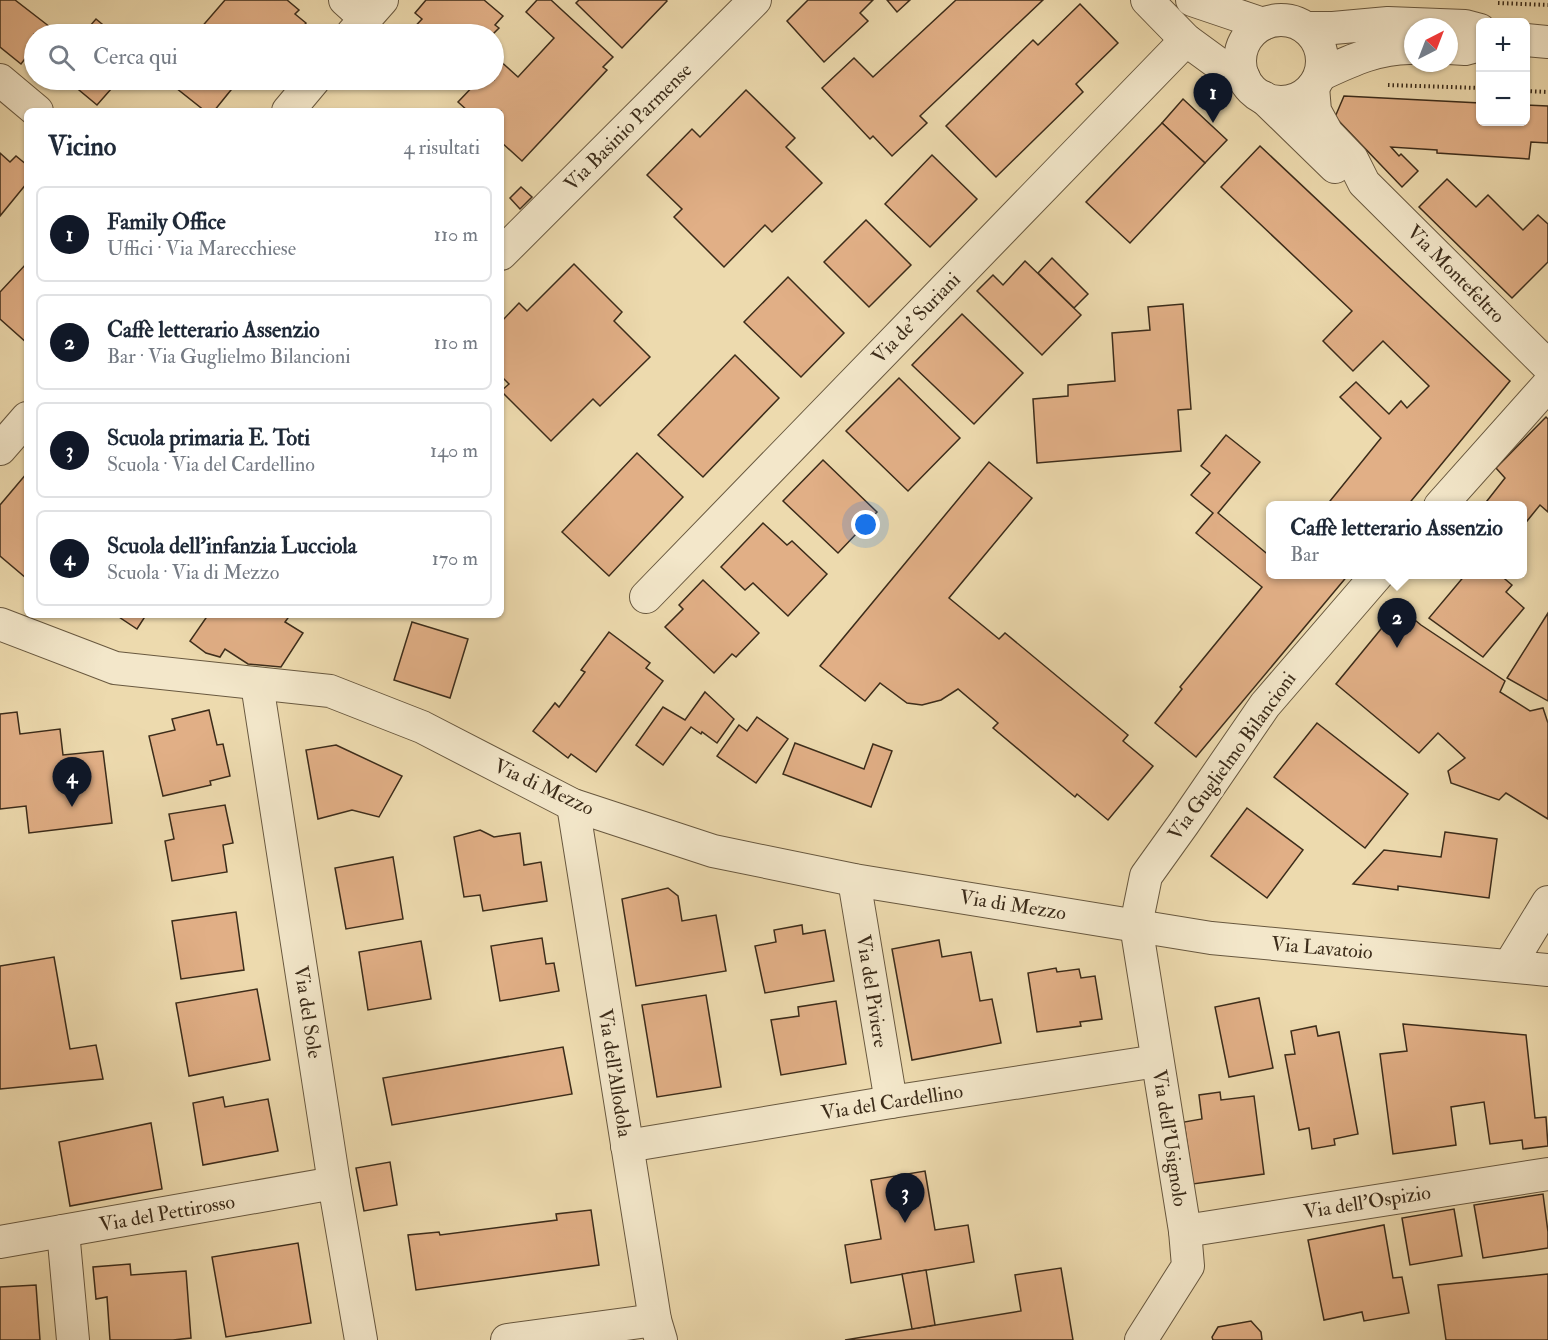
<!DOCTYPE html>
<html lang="it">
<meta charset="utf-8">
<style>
:root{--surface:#fff;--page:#f6f6f7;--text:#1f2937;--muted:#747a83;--line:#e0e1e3;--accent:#111827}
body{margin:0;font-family:"IM FELL Double Pica",serif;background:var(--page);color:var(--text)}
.controls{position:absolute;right:18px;top:18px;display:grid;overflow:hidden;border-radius:9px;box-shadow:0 2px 4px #0004}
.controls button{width:54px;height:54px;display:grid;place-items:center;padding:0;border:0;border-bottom:2px solid var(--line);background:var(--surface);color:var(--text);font:30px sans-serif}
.compass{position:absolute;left:1404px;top:18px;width:54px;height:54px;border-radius:50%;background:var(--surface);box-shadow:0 2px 4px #0004;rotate:42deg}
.you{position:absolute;left:866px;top:525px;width:21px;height:21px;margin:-15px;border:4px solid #fff;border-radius:50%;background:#1a73e8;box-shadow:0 0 0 9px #1a73e833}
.badge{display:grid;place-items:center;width:39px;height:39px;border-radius:50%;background:var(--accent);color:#fff;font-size:20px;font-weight:700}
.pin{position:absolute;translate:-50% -50px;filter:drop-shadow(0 2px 3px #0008)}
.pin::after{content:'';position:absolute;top:32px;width:21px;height:18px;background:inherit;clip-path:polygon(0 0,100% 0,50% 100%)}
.popup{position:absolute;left:1266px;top:501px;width:261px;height:78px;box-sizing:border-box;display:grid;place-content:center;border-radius:9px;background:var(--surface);filter:drop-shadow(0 2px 4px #0005);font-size:20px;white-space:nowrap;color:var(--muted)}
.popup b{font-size:22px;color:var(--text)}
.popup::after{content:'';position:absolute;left:50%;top:100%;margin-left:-12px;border:12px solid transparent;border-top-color:var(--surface)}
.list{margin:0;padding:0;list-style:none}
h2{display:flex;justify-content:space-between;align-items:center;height:78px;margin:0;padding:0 24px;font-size:26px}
h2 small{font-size:20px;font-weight:400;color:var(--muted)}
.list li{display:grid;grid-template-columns:39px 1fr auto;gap:18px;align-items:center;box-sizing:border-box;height:96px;margin:0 12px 12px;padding:0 12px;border:2px solid var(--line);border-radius:9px}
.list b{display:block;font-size:22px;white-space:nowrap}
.list p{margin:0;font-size:20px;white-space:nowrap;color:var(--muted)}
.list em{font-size:20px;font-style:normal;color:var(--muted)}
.icon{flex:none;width:33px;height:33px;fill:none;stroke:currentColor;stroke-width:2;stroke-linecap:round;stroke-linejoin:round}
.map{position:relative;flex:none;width:1548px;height:1340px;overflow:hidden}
.search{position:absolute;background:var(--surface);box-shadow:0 2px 4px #0004;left:24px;top:24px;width:480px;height:66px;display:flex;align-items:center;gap:15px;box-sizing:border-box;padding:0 21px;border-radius:33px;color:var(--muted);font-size:22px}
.panel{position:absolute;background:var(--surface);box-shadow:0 2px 4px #0004;left:24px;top:108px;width:480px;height:510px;border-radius:9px}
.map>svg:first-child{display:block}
.building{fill:#e1af86;stroke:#3c2c1a;stroke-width:1.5}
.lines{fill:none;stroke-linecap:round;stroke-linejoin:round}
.minor-casing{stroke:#68583f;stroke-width:34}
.path{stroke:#3c2c1a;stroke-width:4;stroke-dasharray:1.5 3;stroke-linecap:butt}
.minor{stroke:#f3e7ca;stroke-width:32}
.labels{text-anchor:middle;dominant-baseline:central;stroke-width:6;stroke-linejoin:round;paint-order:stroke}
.street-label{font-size:20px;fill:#3c2c1a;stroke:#f3e7ca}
</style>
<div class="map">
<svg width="1548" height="1340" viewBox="0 0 1548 1340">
<rect width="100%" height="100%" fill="#eddaae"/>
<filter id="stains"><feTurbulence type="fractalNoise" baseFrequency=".00333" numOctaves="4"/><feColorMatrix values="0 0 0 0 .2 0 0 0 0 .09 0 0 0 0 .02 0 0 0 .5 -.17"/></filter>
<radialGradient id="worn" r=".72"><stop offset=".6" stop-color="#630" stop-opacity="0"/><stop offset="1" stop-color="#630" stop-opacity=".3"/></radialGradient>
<g class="building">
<path d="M0 0H15L50 27 44 34H34V47L21 64 0 47Z"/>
<path d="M225 0H287L299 10 295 14 306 23 297 34H205L199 30Z"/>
<path d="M426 0H484L503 16 495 25 499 28 493 34H408L422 19 415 13Z"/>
<path d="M537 0H551L613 57 603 67 607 70 522 161 501 142V111H468L458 102 479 80H494V64L498 59 518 77 554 38 526 12Z"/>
<path d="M579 0H666L667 1 622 48 576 3Z"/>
<path d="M808 0H873L860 13 868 21 824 62 787 21Z"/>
<path d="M887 0H910L897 12Z"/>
<path d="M956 0H1043L920 116 927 123 892 156 873 136 870 139 822 88 854 58 873 77Z"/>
<path d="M1080 4 1118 43 1076 84 1083 92 996 177 946 126 1033 40 1038 45Z"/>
<path d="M96 19 114 34H83Z"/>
<path d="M67 80H119L97 105Z"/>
<path d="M166 80H229L235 85 214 111H205Z"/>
<path d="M746 90 795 138 786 147 822 183 772 232 765 225 724 267 674 217 682 209 647 175 692 129 700 137Z"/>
<path d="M1344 96 1480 103V122H1526V105L1548 106V143L1531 142 1529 159 1437 153V150L1391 147 1399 156 1401 154 1418 171 1402 187 1335 117Z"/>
<path d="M1183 99 1227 140 1205 163 1162 123Z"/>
<path d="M1162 123 1205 163 1130 243 1086 202Z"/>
<path d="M1260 146 1510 381 1407 506H1326L1381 438 1340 397 1356 382 1389 414 1401 401 1407 408 1429 386 1383 341 1353 371 1323 341 1352 311 1221 187Z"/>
<path d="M0 153 10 162 16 156 27 165V183L0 216Z"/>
<path d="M932 155 977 199 930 247 885 204Z"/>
<path d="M1447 179 1476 207 1488 195 1523 230 1538 215 1548 224V262L1512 298 1419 207Z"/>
<path d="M521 187 532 197 520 209 510 198Z"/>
<path d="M866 220 911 265 869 307 824 262Z"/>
<path d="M1052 258 1088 294 1074 308 1038 273Z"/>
<path d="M1025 261 1081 315 1042 355 977 291 993 275 1003 285Z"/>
<path d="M26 264 27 265V343L0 319V292Z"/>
<path d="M574 264 622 312 614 321 650 357 600 406 593 399 551 441 501 391 509 384 501 376V322L519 303 527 311Z"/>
<path d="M788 277 844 333 801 377 744 322Z"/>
<path d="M1183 304 1191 409 1178 410 1181 451 1037 463 1033 399 1068 396V385L1115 381 1112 333 1150 330 1148 307Z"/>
<path d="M962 314 1023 373 974 424 912 365Z"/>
<path d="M735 355 779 398 703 477 658 435Z"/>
<path d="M899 378 960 438 908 491 846 431Z"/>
<path d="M1546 417 1548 419V512L1540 505 1523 526V506H1483L1505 478 1496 468Z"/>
<path d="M1226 435 1260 462 1218 513 1271 557V574H1349L1196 757 1155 723 1182 689 1180 687 1262 587 1196 533 1213 513 1191 495 1210 473 1201 466Z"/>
<path d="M637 453 683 497 609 576 562 532Z"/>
<path d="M823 460 877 512 838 553 783 501Z"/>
<path d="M989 462 1032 498 949 598 999 639 1005 633 1128 735 1123 741 1153 766 1108 820 1077 794 1075 797 993 728 998 723 958 689 941 700 922 705 907 703 880 683 865 701 820 666Z"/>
<path d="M27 473V577L26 578 0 556V505Z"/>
<path d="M763 523 787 545 792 541 827 574 788 616 753 583 745 590 721 567Z"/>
<path d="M1466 574H1499L1512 585 1506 592 1524 608 1483 657 1429 618Z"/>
<path d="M703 580 759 633 736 657 732 654 714 673 665 627 683 609 679 605Z"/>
<path d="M1399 607 1421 625 1505 681 1500 692 1530 711 1543 708 1548 723V819L1506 793 1499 800 1451 783 1448 771 1465 758 1438 733 1419 753 1336 684Z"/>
<path d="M1548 613V701L1507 678Z"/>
<path d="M116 615H146L137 629Z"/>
<path d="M208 615H284L288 618 285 622 303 633 281 667 248 664 225 649 220 657 206 653 190 641Z"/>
<path d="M412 622 468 639 450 698 394 680Z"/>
<path d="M609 632 650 663 646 668 663 681 596 772 571 754 568 758 533 731 555 703 559 707 585 672 581 670Z"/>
<path d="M705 692 734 719 717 743 702 732 701 734 691 727 663 765 636 745 663 707 685 720Z"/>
<path d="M209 710 217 745 223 744 230 776 210 781 211 785 163 796 149 736 175 730 172 719Z"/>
<path d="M17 712 20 734 60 729 63 755 103 751 112 823 29 833 26 806 0 809V714Z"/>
<path d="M757 717 788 739 756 783 717 756 739 725 747 731Z"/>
<path d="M1317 723 1408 794 1365 848 1274 777Z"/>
<path d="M795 743 864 769 873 744 892 751 871 807 783 774Z"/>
<path d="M336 745 402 776 379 817 352 810 318 819 306 750Z"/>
<path d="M225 805 233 843 223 845 227 872 172 881 165 841 174 839 169 814Z"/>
<path d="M1247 808 1303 850 1267 898 1211 856Z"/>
<path d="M480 830 494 837 520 833 524 865 541 862 547 901 483 911 480 895 464 897 454 837Z"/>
<path d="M1445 832 1497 839 1489 898 1398 886V890L1353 884 1384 850 1441 857Z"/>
<path d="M393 857 403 919 346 929 335 868Z"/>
<path d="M668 888 678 896 682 921 716 915 726 971 636 986 622 899Z"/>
<path d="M236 912 244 970 181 979 172 921Z"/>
<path d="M802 925 803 934 825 930 834 981 765 993 755 946 776 942 774 930Z"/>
<path d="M542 938 546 964 554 963 559 991 500 1001 491 946Z"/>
<path d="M939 940 942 957 971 952 980 1001 992 999 1001 1043 912 1060 892 949Z"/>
<path d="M421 941 431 999 368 1010 359 952Z"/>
<path d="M54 957 70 1049 96 1045 103 1079 0 1089V966Z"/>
<path d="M1056 968 1057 972 1079 969 1081 978 1095 976 1102 1019 1080 1022 1081 1026 1037 1032 1028 973Z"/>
<path d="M257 989 270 1060 189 1076 176 1003Z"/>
<path d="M706 995 721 1087 657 1097 642 1005Z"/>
<path d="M1259 998 1273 1068 1229 1077 1215 1007Z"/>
<path d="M836 1001 846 1064 781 1075 771 1020 799 1016 798 1007Z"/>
<path d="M1403 1024 1526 1035 1535 1118 1546 1117 1548 1146 1523 1149 1522 1140 1490 1144 1484 1102 1451 1107 1456 1145 1393 1154 1380 1054 1407 1051Z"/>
<path d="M1316 1026 1318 1036 1339 1032 1358 1134 1334 1139 1335 1145 1312 1149 1309 1128 1299 1130 1285 1055 1295 1054 1291 1031Z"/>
<path d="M563 1047 572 1094 392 1125 383 1078Z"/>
<path d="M1220 1092 1221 1100 1254 1096 1264 1174 1193 1184 1184 1122 1202 1119 1199 1095Z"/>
<path d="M223 1097 225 1107 268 1099 278 1151 203 1165 193 1103Z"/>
<path d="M151 1123 162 1189 70 1206 59 1142Z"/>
<path d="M390 1162 397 1205 364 1211 356 1168Z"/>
<path d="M925 1171 935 1230 968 1225 974 1262 851 1283 845 1245 881 1239 871 1180Z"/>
<path d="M1543 1194 1548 1232V1248L1483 1258 1474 1205Z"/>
<path d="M1454 1209 1462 1256 1410 1265 1402 1218Z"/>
<path d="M591 1210 599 1265 416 1290 408 1235 439 1232 440 1235 557 1220 556 1214Z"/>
<path d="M1384 1225 1393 1278 1402 1277 1409 1313 1364 1321 1362 1312 1324 1320 1308 1240Z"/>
<path d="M298 1243 311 1323 226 1337 212 1257Z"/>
<path d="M130 1264 131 1275 186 1271 191 1338 173 1340H110L107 1297 96 1299 93 1267Z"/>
<path d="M1061 1268 1073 1340H845L1021 1311 1015 1275Z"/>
<path d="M926 1270 935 1325 912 1329 902 1274Z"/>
<path d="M1548 1274V1340H1446L1438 1285Z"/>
<path d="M36 1285 40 1340H0V1287Z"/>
<path d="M1251 1321 1261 1332 1262 1340H1213L1212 1337 1218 1327Z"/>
</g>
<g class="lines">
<defs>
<g id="minor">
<path d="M345 0 366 19"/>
<path d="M1147 0 1186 40 1223 67 1244 78"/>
<path d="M1192 0 1263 24"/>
<circle cx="1281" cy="61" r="41"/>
<path d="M1306 28H1333L1388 23 1465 26 1480 30"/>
<path d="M352 34 382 0"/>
<path d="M1526 40 1548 42"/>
<path d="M1449 48 1465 49 1480 45"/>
<path d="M1320 75C1350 61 1379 47 1413 48"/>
<path d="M0 80 37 111"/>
<path d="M1313 87 1315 111 1327 133 1352 159 1364 183 1548 366"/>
<path d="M1263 97 1335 167"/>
<path d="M288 111 314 80"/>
<path d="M501 254 755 0"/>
<path d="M0 449 27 418"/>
<path d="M1440 506 1548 385"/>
<path d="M646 597 1186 40"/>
<path d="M0 624 115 668 330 691 422 727 573 805 713 851 854 880 1211 938 1548 970"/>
<path d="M257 684 334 1183 361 1340"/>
<path d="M573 805 655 1320 661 1340"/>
<path d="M854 880 891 1102"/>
<path d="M1509 966 1548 902"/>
<path d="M627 1146 891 1102 1157 1061"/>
<path d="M63 1231 73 1340"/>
<path d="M1185 1231 1548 1174"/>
<path d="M0 1242 334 1183"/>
<path d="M507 1340 655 1320"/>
<path d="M1141 1340 1188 1266 1185 1231 1136 925 1146 876 1184 823 1265 705 1378 574"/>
</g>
</defs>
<use href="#minor" class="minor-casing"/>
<g class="path">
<path d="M1498 3 1548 5"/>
<path d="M1388 85 1480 88"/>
<path d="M1526 91 1548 92"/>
</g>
<use href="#minor" class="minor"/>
</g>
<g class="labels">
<g class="street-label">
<text transform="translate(628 127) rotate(-45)">Via Basinio Parmense</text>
<text transform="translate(1456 274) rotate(45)">Via Montefeltro</text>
<text transform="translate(916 318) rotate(-46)">Via de' Suriani</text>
<text transform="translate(1232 756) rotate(-54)">Via Guglielmo Bilancioni</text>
<text transform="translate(544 787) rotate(25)">Via di Mezzo</text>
<text transform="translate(1013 905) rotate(9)">Via di Mezzo</text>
<text transform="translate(1322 948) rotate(5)">Via Lavatoio</text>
<text transform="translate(872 991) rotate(81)">Via del Piviere</text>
<text transform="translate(308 1012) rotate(81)">Via del Sole</text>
<text transform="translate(615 1073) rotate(81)">Via dell'Allodola</text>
<text transform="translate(892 1102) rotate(-9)">Via del Cardellino</text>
<text transform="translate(1170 1138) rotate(81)">Via dell'Usignolo</text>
<text transform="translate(1367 1202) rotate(-9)">Via dell'Ospizio</text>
<text transform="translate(167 1213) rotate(-10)">Via del Pettirosso</text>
</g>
</g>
<rect width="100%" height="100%" filter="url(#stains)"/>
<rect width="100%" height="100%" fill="url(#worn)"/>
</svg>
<div class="controls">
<button>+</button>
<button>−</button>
</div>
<svg class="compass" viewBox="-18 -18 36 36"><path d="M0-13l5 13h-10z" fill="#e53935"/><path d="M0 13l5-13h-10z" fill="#747a83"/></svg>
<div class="you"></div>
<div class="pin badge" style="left:1213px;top:123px">1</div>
<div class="pin badge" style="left:1397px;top:648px">2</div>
<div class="popup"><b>Caffè letterario Assenzio</b>Bar</div>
<div class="pin badge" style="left:905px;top:1223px">3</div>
<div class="pin badge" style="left:72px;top:807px">4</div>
<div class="search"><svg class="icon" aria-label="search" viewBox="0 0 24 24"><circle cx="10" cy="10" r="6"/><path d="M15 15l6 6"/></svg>Cerca qui</div>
<section class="panel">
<h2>Vicino<small>4 risultati</small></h2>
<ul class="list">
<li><span class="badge">1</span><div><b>Family Office</b><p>Uffici · Via Marecchiese</p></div><em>110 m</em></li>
<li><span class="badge">2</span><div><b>Caffè letterario Assenzio</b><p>Bar · Via Guglielmo Bilancioni</p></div><em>110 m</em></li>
<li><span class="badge">3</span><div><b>Scuola primaria E. Toti</b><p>Scuola · Via del Cardellino</p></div><em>140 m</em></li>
<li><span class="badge">4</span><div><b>Scuola dell'infanzia Lucciola</b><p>Scuola · Via di Mezzo</p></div><em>170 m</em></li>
</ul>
</section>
</div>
